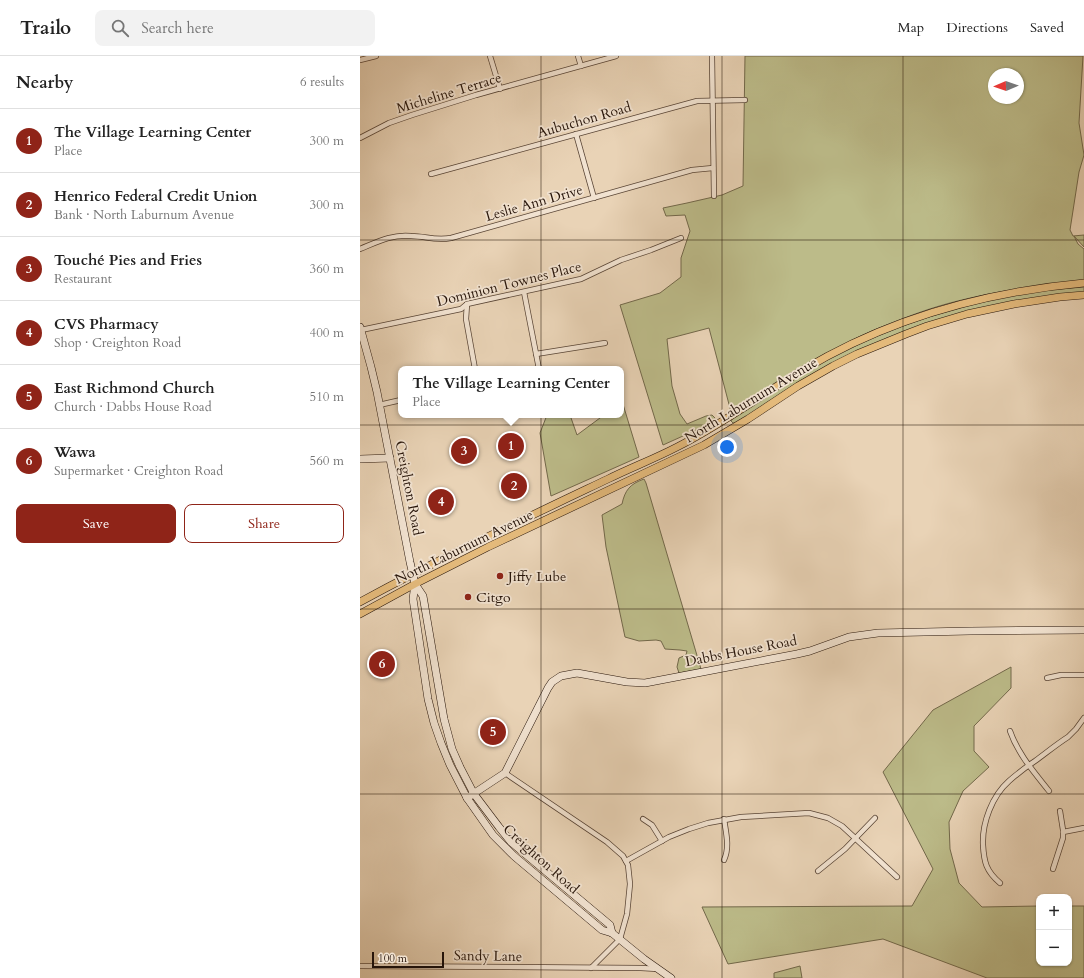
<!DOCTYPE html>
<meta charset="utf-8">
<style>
:root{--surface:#fff;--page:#f2f2f2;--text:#222;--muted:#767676;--line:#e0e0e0;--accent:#8f2418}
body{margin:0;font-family:Cardo,serif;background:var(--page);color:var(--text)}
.controls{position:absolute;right:12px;bottom:12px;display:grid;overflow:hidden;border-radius:8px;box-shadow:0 1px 3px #0004}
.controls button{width:36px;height:36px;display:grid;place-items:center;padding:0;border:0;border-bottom:1px solid var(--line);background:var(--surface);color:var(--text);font:20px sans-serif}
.compass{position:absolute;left:628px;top:12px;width:36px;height:36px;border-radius:50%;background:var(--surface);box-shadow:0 1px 3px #0004;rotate:268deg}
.scale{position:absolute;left:12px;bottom:10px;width:72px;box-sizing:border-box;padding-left:4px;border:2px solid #27150a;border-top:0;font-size:11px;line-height:14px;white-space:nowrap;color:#27150a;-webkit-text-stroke:3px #f1e2d0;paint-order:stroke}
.you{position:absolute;left:367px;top:391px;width:14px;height:14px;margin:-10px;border:3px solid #fff;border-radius:50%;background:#1a73e8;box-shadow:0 0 0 6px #1a73e833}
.badge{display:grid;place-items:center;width:26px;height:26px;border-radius:50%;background:var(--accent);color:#fff;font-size:13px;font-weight:700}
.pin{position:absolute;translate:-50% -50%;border:2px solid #fff;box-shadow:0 1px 4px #0006}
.popup{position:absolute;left:38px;top:310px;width:226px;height:52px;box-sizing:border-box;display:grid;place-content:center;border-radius:8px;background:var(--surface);filter:drop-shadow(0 1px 3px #0005);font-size:13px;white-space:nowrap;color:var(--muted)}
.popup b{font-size:15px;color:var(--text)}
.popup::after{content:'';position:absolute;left:50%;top:100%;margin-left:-8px;border:8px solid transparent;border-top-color:var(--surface)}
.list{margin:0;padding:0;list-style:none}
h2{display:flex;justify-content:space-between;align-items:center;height:52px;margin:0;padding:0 16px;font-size:17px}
h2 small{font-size:13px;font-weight:400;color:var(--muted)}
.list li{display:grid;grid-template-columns:26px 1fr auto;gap:12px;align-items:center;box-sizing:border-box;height:64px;padding:0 16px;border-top:1px solid var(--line)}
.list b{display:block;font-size:15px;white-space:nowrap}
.list p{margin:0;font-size:13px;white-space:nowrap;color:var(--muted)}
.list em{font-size:13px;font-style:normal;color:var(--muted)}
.actions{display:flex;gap:8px;padding:12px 16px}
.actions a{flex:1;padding:9px 0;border:1px solid var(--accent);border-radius:8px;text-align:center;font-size:14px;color:var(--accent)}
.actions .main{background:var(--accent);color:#fff}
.icon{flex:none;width:22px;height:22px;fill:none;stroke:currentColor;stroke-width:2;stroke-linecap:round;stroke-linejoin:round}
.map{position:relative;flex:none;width:724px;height:922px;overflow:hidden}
header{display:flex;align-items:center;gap:24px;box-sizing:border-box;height:56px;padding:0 20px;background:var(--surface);border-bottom:1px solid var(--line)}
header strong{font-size:19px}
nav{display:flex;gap:22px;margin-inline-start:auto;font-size:14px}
.search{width:280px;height:36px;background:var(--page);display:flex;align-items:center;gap:10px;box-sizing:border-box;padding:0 14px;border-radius:8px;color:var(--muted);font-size:15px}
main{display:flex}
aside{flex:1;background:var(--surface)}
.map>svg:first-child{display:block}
.green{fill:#bcbb89;stroke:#72684a;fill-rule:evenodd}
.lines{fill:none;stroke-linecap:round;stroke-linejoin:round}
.street-casing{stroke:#584435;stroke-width:6}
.secondary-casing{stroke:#27150a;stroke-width:8}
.primary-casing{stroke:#27150a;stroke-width:8}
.street{stroke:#f1e2d0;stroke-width:4.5}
.secondary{stroke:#f1e2d0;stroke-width:7}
.primary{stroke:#e4ba7b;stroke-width:7}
.grid{fill:none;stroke:#27150a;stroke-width:1;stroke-opacity:0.55}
.poi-dot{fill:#8f2418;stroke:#f1e2d0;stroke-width:1.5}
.labels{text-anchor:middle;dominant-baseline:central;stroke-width:3.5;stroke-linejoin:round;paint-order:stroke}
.street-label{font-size:14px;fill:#27150a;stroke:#f1e2d0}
.poi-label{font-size:14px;fill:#27150a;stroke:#f1e2d0;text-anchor:start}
</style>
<header>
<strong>Trailo</strong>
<div class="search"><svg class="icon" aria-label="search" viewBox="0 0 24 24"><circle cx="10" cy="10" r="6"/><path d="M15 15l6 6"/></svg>Search here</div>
<nav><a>Map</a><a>Directions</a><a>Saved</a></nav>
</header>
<main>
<aside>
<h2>Nearby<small>6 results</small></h2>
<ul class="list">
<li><span class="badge">1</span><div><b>The Village Learning Center</b><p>Place</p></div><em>300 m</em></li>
<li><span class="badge">2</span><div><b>Henrico Federal Credit Union</b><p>Bank · North Laburnum Avenue</p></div><em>300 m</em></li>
<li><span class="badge">3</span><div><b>Touché Pies and Fries</b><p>Restaurant</p></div><em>360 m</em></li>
<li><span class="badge">4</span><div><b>CVS Pharmacy</b><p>Shop · Creighton Road</p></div><em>400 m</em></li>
<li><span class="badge">5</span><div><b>East Richmond Church</b><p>Church · Dabbs House Road</p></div><em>510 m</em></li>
<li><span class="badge">6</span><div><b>Wawa</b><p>Supermarket · Creighton Road</p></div><em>560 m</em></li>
</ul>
<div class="actions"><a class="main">Save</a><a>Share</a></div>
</aside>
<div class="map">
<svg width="724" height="922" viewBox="0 0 724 922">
<rect width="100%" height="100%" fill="#e9d3b6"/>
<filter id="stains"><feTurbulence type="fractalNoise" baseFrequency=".005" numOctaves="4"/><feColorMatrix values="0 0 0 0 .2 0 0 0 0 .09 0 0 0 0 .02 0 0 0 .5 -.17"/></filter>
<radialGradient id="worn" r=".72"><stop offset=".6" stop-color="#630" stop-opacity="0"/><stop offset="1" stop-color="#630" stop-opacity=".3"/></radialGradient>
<g class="green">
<path d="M385 0H723L719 67 724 99 719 116 710 174 713 180 724 179V191L714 180 718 188 724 193V224C668 231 611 238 558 257 533 266 507 276 483 289 445 310 408 333 371 356L349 272 307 283 312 330 320 358 327 368 346 360 352 359 355 362 354 366 303 389 260 249 300 237 321 221V202L330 175 325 159 306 160 303 152 327 147 362 139 383 130ZM634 18H658V42H634Z"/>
<path d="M724 231V237L671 243 527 282 376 367H373L371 365 372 363C398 346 424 328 451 313 514 276 584 253 655 239 678 234 701 233 724 231Z"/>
<path d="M262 345 279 401 191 440 180 377 187 359H210L217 379 244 359H261Z"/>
<path d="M284 423 286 427 341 613 319 617 317 611 319 602 326 599 327 595 320 594 305 593 301 585 296 584 279 585 265 581 246 491 242 459 262 448C265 434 270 428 284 423Z"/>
<path d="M651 611V632L614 670V695L629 711 603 735 589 766 590 793 599 827 622 851 679 850V907H709V850H724V922H627L523 883 368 908 342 851 552 850 573 813 523 716 573 654Z"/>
<path d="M440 910 442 922H414V917Z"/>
</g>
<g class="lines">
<defs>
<g id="street">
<path d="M130 0 140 33"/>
<path d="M218 0 221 10"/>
<path d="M352 0 354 140"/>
<path d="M0 4 16 0"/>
<path d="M216 78 234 142"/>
<path d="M0 82 29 67 52 59 116 39 256 0"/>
<path d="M71 118 337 45 385 44"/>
<path d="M0 193C17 186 32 178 51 180 66 180 74 185 91 182L332 114 353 112"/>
<path d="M164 236 179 313"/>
<path d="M107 248 106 263 115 313"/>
<path d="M1 274 101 253 107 248 221 223 261 204 291 194 321 182"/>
<path d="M176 298 245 287"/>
<path d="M19 349 41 344"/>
<path d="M687 622 701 619H724"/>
<path d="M650 675C658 698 674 716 689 735"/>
<path d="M145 717 247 786 263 800 268 809 270 828 267 858 260 883 231 912"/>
<path d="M283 763 292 769 302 785"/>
<path d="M364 763C366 777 370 791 364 804"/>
<path d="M703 776 724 772"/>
<path d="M266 805 309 781 329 773 348 767 381 761 449 757 468 762 482 770 537 821"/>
<path d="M693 813 703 782V774L700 755"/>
<path d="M458 815 485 793 515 762"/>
<path d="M640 827C626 815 624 806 623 789 622 767 632 740 649 725 657 718 666 711 675 705 686 697 697 688 708 681L716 673 724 662"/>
<path d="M0 910 147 911 281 912 298 913"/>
</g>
<g id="secondary">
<path d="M0 271 11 311 17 336 50 506 55 528 63 540 84 663 92 693 100 711 114 738 139 771 151 786 250 869 252 877"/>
<path d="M0 403 30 402"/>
<path d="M55 528 53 543 68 643 74 667 81 687 90 709 107 742 133 779 154 800 242 874 252 877 284 903 311 922"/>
<path d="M107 742 145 717 188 632 192 626 201 620 217 617 267 626 285 627 437 598 450 595 489 581 518 577 610 575 724 574"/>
</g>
<g id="primary">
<path d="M0 546C81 502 164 463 248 423 270 412 294 403 317 391 361 369 401 339 443 314 528 263 625 236 724 227"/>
<path d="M0 558 55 528 128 491 344 389 388 363 438 330 473 310 497 298 546 278 567 270 607 258 654 248 700 241 724 239"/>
</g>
</defs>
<use href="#street" class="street-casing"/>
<use href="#secondary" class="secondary-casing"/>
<use href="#primary" class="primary-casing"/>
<use href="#street" class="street"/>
<use href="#secondary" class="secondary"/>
<use href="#primary" class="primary"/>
</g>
<path class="grid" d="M181 0V922M362 0V922M543 0V922M0 184H724M0 369H724M0 553H724M0 738H724"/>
<g class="poi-dot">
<circle cx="140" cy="520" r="4"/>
<circle cx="108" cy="541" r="4"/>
</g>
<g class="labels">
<g class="street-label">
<text transform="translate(89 37) rotate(-17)">Micheline Terrace</text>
<text transform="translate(224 64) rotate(-16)">Aubuchon Road</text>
<text transform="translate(174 147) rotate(-16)">Leslie Ann Drive</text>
<text transform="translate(149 228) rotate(-14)">Dominion Townes Place</text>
<text transform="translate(391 344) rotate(-31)">North Laburnum Avenue</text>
<text transform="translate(49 432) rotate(79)">Creighton Road</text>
<text transform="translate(104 491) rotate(-26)">North Laburnum Avenue</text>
<text transform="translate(381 595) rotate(-11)">Dabbs House Road</text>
<text transform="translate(181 803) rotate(42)">Creighton Road</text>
<text transform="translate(128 900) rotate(1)">Sandy Lane</text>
</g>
<g class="poi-label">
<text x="148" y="520">Jiffy Lube</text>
<text x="116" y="541">Citgo</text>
</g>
</g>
<rect width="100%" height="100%" filter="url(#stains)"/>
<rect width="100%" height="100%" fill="url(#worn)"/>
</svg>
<div class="controls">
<button>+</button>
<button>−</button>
</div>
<svg class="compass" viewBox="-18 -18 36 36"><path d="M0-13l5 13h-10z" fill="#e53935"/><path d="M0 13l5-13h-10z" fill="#767676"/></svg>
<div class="scale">100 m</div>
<div class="you"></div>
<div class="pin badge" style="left:151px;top:390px">1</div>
<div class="popup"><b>The Village Learning Center</b>Place</div>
<div class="pin badge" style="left:154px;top:430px">2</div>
<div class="pin badge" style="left:104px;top:395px">3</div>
<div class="pin badge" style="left:81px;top:446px">4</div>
<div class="pin badge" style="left:133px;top:676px">5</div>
<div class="pin badge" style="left:22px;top:608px">6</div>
</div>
</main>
